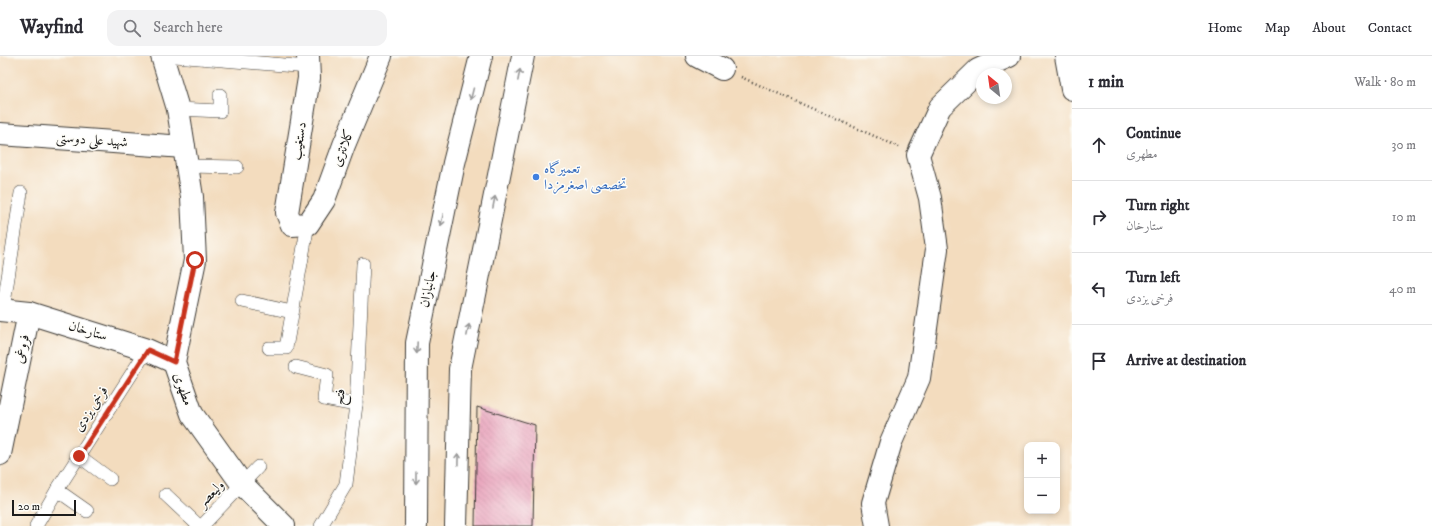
<!DOCTYPE html>
<meta charset="utf-8">
<style>
:root{--surface:#fff;--page:#f2f2f3;--text:#2b2b33;--muted:#7c7c81;--line:#e1e1e2}
body{margin:0;font-family:"IM FELL DW Pica",Amiri,serif;background:var(--page);color:var(--text)}
.controls{position:absolute;right:12px;bottom:12px;display:grid;overflow:hidden;border-radius:8px;box-shadow:0 2px 6px #0003}
.controls button{width:36px;height:36px;display:grid;place-items:center;padding:0;border:0;border-bottom:1px solid var(--line);background:var(--surface);color:var(--text);font:20px sans-serif}
.compass{position:absolute;left:976px;top:12px;width:36px;height:36px;border-radius:50%;background:var(--surface);box-shadow:0 2px 6px #0003;rotate:331deg}
.scale{position:absolute;left:12px;bottom:10px;width:64px;box-sizing:border-box;padding-left:4px;border:2px solid #1c1c1c;border-top:0;font-size:11px;line-height:14px;white-space:nowrap;color:#1c1c1c;-webkit-text-stroke:3px #fdfcf7;paint-order:stroke}
.stop{position:absolute;width:12px;height:12px;margin:-9px;border:3px solid #c8321e;border-radius:50%;background:#fff}
.stop.end{background:#c8321e;border-color:#fff;box-shadow:0 1px 4px #0008}
.list{margin:0;padding:0;list-style:none}
h2{display:flex;justify-content:space-between;align-items:center;height:52px;margin:0;padding:0 16px;font-size:17px}
h2 small{font-size:13px;font-weight:400;color:var(--muted)}
.list li{display:grid;grid-template-columns:26px 1fr auto;gap:12px;align-items:center;box-sizing:border-box;height:72px;padding:0 16px;border-top:1px solid var(--line)}
.list b{display:block;font-size:15px;white-space:nowrap}
.list p{margin:0;font-size:13px;white-space:nowrap;color:var(--muted)}
.list em{font-size:13px;font-style:normal;color:var(--muted)}
.icon{flex:none;width:22px;height:22px;fill:none;stroke:currentColor;stroke-width:2;stroke-linecap:round;stroke-linejoin:round}
.map{position:relative;flex:none;width:1072px;height:470px;overflow:hidden}
header{display:flex;align-items:center;gap:24px;box-sizing:border-box;height:56px;padding:0 20px;background:var(--surface);border-bottom:1px solid var(--line)}
header strong{font-size:19px}
nav{display:flex;gap:22px;margin-inline-start:auto;font-size:14px}
.search{width:280px;height:36px;background:var(--page);display:flex;align-items:center;gap:10px;box-sizing:border-box;padding:0 14px;border-radius:12px;color:var(--muted);font-size:15px}
main{display:flex}
aside{flex:1;background:var(--surface)}
.map>svg:first-child{display:block}
.building{fill:url(#building-back-hatch)}
.lines{fill:none;stroke-linecap:round;stroke-linejoin:round}
.service-casing{stroke:#3c3934;stroke-width:14}
.minor-casing{stroke:#3c3934;stroke-width:24}
.primary-casing{stroke:#3c3934;stroke-width:24}
.path{stroke:#3c3934;stroke-width:2.5;stroke-dasharray:1 3;stroke-linecap:butt}
.service{stroke:#fff;stroke-width:13}
.minor{stroke:#fff;stroke-width:22}
.primary{stroke:#fff;stroke-width:22}
.oneway{stroke:#999}
.route{stroke:#c8321e;stroke-width:5}
.shop-dot{fill:#3f7fe0;stroke:#fdfcf7;stroke-width:1.5}
.labels{text-anchor:middle;dominant-baseline:central;stroke-width:3;stroke-linejoin:round;paint-order:stroke}
.street-label{font-size:14px;fill:#1c1c1c;stroke:#fdfcf7}
.shop-label{font-size:14px;fill:#366cbe;stroke:#fdfcf7;text-anchor:start}
</style>
<header>
<strong>Wayfind</strong>
<div class="search"><svg class="icon" aria-label="search" viewBox="0 0 24 24"><circle cx="10" cy="10" r="6"/><path d="M15 15l6 6"/></svg>Search here</div>
<nav><a>Home</a><a>Map</a><a>About</a><a>Contact</a></nav>
</header>
<main>
<div class="map">
<svg width="1072" height="470" viewBox="0 0 1072 470">
<defs>
<pattern id="building-back-hatch" width="6" height="6" patternUnits="userSpaceOnUse"><rect width="6" height="6" fill="#eaa9c0"/><path d="M-1 5l2 2M0 0l6 6M5-1l2 2" fill="none" stroke="#c891a4"/></pattern>
</defs>
<rect width="100%" height="100%" fill="#fdfcf7"/>
<filter id="ink" filterUnits="userSpaceOnUse"><feTurbulence type="fractalNoise" baseFrequency=".025" numOctaves="2"/><feDisplacementMap in="SourceGraphic" scale="8" xChannelSelector="R" yChannelSelector="G"/><feConvolveMatrix kernelMatrix="1 2 1 2 8 2 1 2 1" color-interpolation-filters="sRGB"/></filter>
<filter id="wash" filterUnits="userSpaceOnUse"><feTurbulence type="fractalNoise" baseFrequency=".012" numOctaves="4" result="noise"/><feDisplacementMap in="SourceGraphic" scale="16" xChannelSelector="R" yChannelSelector="G"/><feGaussianBlur stdDeviation="0.9" result="paint"/><feColorMatrix in="noise" values="0 0 0 0 0 0 0 0 0 0 0 0 0 0 0 0 0 1.4 0 .05"/><feComposite in="paint" operator="in"/></filter>
<g filter="url(#wash)">
<rect width="100%" height="100%" fill="#f3dcbe"/>
<g id="blocks">
<path class="building" d="M477 351 535 369 533 470H475Z"/>
</g>
</g>
<g filter="url(#ink)">
<use href="#blocks" fill-opacity="0" stroke="#3c3934" stroke-width="1"/>
<g class="lines">
<defs>
<g id="service">
<path d="M175 0 308 11"/>
<path d="M178 53 220 55V39"/>
<path d="M187 110 237 111"/>
<path d="M242 245 292 256"/>
<path d="M3 254 21 137"/>
<path d="M269 292H286L308 168"/>
<path d="M296 311 327 319 324 343 356 349"/>
<path d="M79 400 110 423"/>
<path d="M57 434 87 455"/>
<path d="M166 439 199 470"/>
<path d="M36 470 57 434 147 294"/>
<path d="M202 470 258 411"/>
<path d="M321 470 346 428 356 349 363 208"/>
</g>
<g id="minor">
<path d="M162 0 178 53 192 141 195 204 174 306 192 358 242 428 284 470"/>
<path d="M308 0 309 22 287 157 292 169 308 168 324 144 344 89 381 0"/>
<path d="M697 0 722 13"/>
<path d="M0 78 184 91"/>
<path d="M0 254 29 257 147 294 174 306"/>
<path d="M0 398 29 257"/>
<path d="M877 470 873 447 891 386 919 322 937 193 930 142 918 99 940 51 978 14 1009 0"/>
</g>
<g id="primary">
<path d="M1066 0 1072 33"/>
<path d="M416 470 417 287 454 107 481 0"/>
<path d="M456 470 460 313 523 0"/>
</g>
</defs>
<use href="#service" class="service-casing"/>
<use href="#minor" class="minor-casing"/>
<use href="#primary" class="primary-casing"/>
<path class="path" d="M741 21 899 91"/>
<use href="#service" class="service"/>
<use href="#minor" class="minor"/>
<use href="#primary" class="primary"/>
</g>
<defs><path id="oneway-shaft" d="M-6 0H5M1.5-3L5.5 0L1.5 3" fill="none" stroke-width="1.6" stroke-linecap="round" stroke-linejoin="round"/></defs>
<g class="oneway">
<use href="#oneway-shaft" transform="translate(519 19) rotate(-79)"/>
<use href="#oneway-shaft" transform="translate(472 38) rotate(104)"/>
<use href="#oneway-shaft" transform="translate(494 146) rotate(-79)"/>
<use href="#oneway-shaft" transform="translate(442 164) rotate(102)"/>
<use href="#oneway-shaft" transform="translate(468 274) rotate(-79)"/>
<use href="#oneway-shaft" transform="translate(417 292) rotate(92)"/>
<use href="#oneway-shaft" transform="translate(458 403) rotate(-89)"/>
<use href="#oneway-shaft" transform="translate(416 422) rotate(90)"/>
</g>
</g>
<g class="lines" filter="url(#ink)">
<path class="route" d="M79 400 148 294 174 306 195 204"/>
</g>
<circle class="shop-dot" cx="536" cy="121" r="4"/>
<g class="labels">
<g class="street-label">
<text transform="translate(92 84) rotate(4)">شهید علی دوستی</text>
<text transform="translate(299 85) rotate(-81)">دستغیب</text>
<text transform="translate(343 92) rotate(-69)">کلانتری</text>
<text transform="translate(428 233) rotate(-78)">جانبازان</text>
<text transform="translate(88 275) rotate(17)">ستارخان</text>
<text transform="translate(22 293) rotate(-78)">فروغی</text>
<text transform="translate(183 333) rotate(71)">مطهری</text>
<text transform="translate(340 341) rotate(-86)">فتح</text>
<text transform="translate(91 353) rotate(-57)">فرخی یزدی</text>
<text transform="translate(211 438) rotate(-46)">ولیعصر</text>
</g>
<g class="shop-label">
<text x="544" y="113">تعمیرگاه<tspan x="544" dy="16">تخصصی اصغرمزدا</tspan></text>
</g>
</g>
</svg>
<div class="controls">
<button>+</button>
<button>−</button>
</div>
<svg class="compass" viewBox="-18 -18 36 36"><path d="M0-13l5 13h-10z" fill="#e53935"/><path d="M0 13l5-13h-10z" fill="#7c7c81"/></svg>
<div class="scale">20 m</div>
<div class="stop" style="left:195px;top:204px"></div>
<div class="stop end" style="left:79px;top:400px"></div>
</div>
<aside>
<h2>1 min<small>Walk · 80 m</small></h2>
<ul class="list">
<li><svg class="icon" aria-label="ahead" viewBox="0 0 24 24"><path d="M12 20V5M6 11l6-6 6 6"/></svg><div><b>Continue</b><p>مطهری</p></div><em>30 m</em></li>
<li><svg class="icon" aria-label="right" viewBox="0 0 24 24"><path d="M7 20v-9h11M14 6l5 5-5 5"/></svg><div><b>Turn right</b><p>ستارخان</p></div><em>10 m</em></li>
<li><svg class="icon" aria-label="left" viewBox="0 0 24 24"><path d="M17 20v-9H6M10 6l-5 5 5 5"/></svg><div><b>Turn left</b><p>فرخی یزدی</p></div><em>40 m</em></li>
<li><svg class="icon" aria-label="arrive" viewBox="0 0 24 24"><path d="M6 21V4h12l-3 4 3 4H6"/></svg><div><b>Arrive at destination</b></div></li>
</ul>
</aside>
</main>
